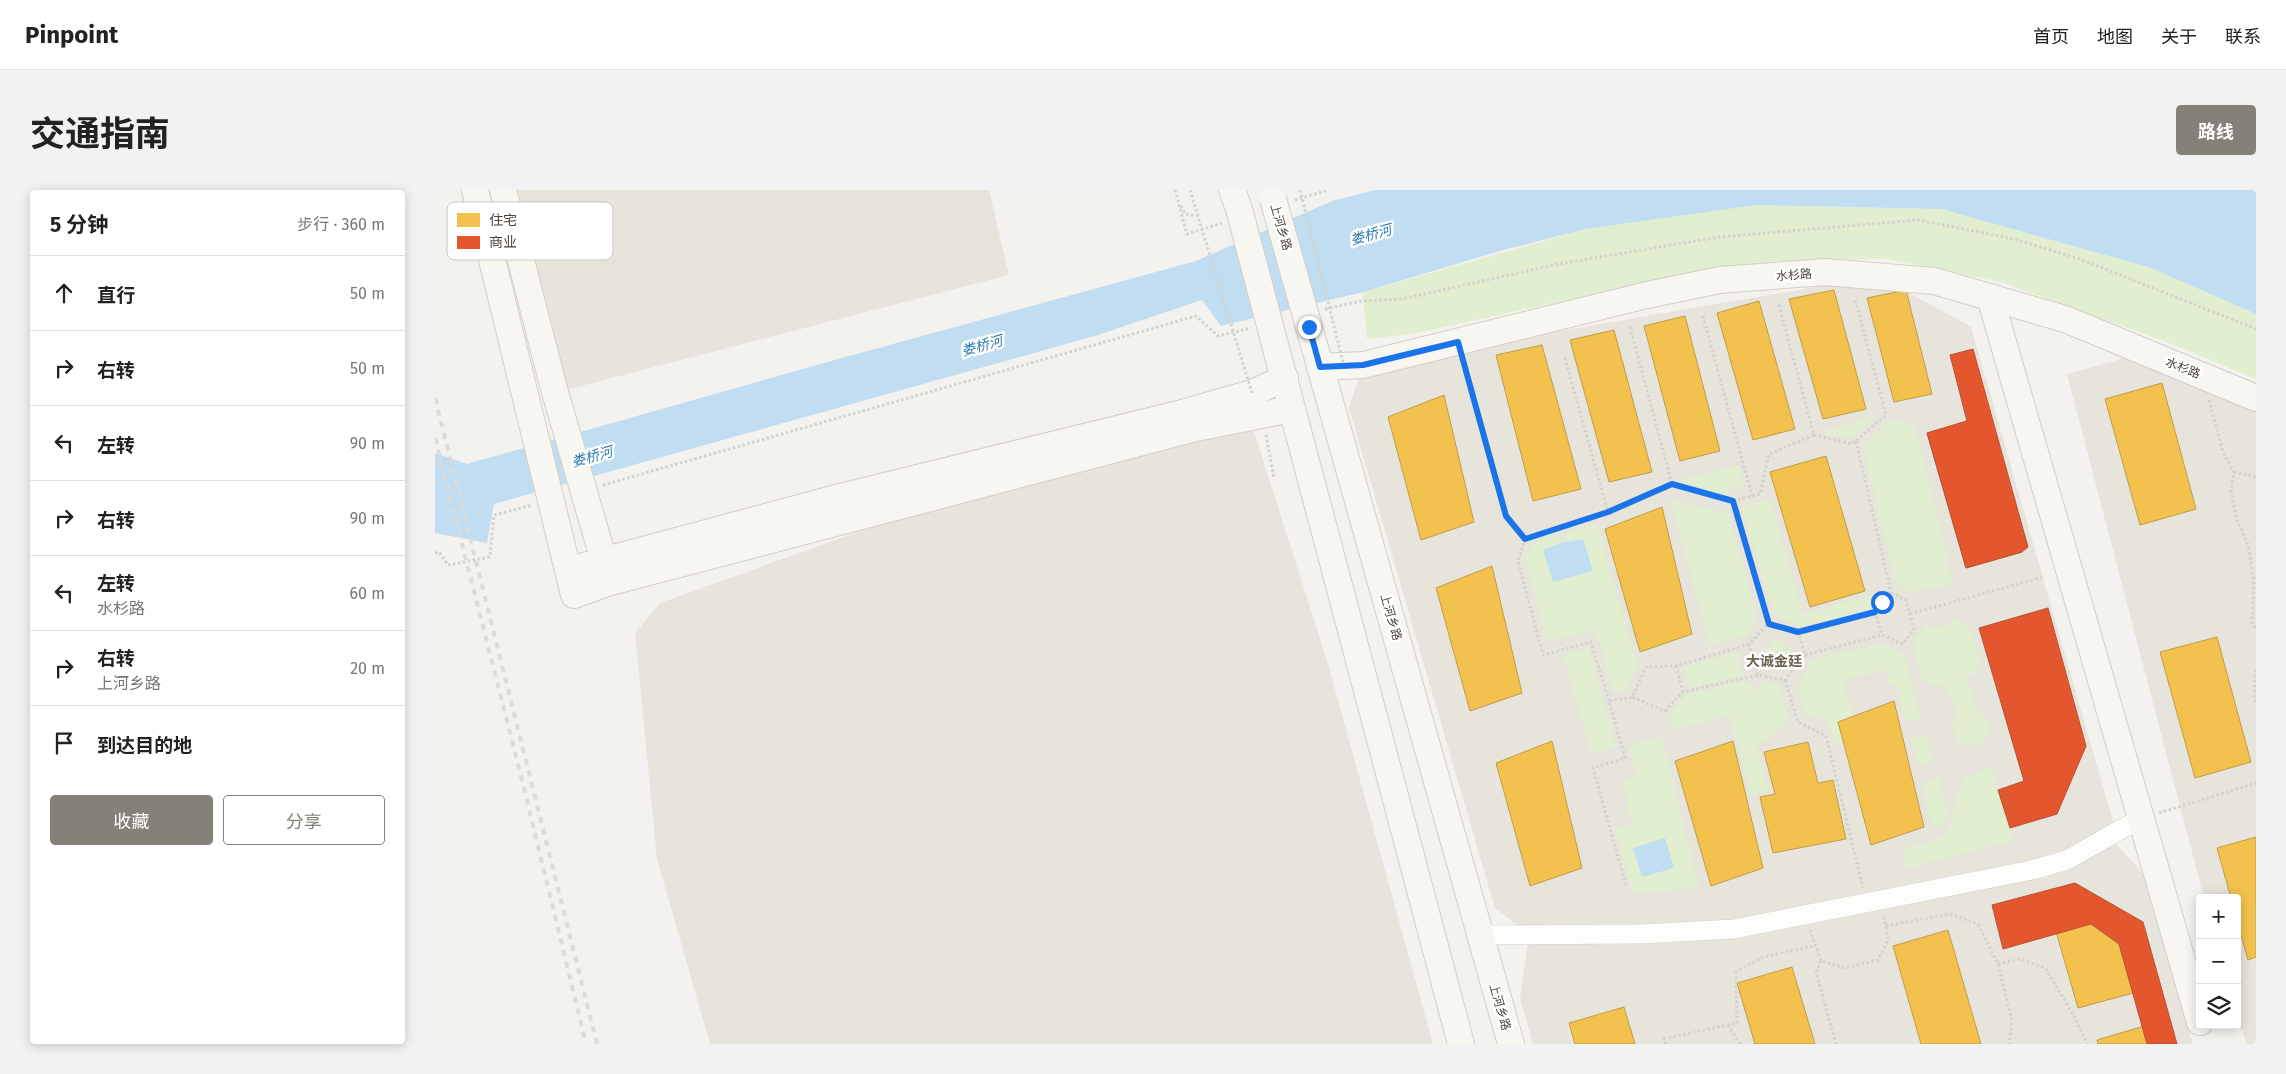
<!DOCTYPE html>
<html lang="zh">
<meta charset="utf-8">
<style>
:root{--surface:#fff;--page:#f2f2f2;--text:#222;--muted:#767676;--line:#e0e0e0;--accent:#868178}
body{margin:0;font-family:"Fira Sans","Noto Sans SC",sans-serif;background:var(--page);color:var(--text)}
.controls{position:absolute;right:15px;bottom:15px;display:grid;overflow:hidden;border-radius:5px;box-shadow:0 2px 12px #0003}
.controls button{width:45px;height:45px;display:grid;place-items:center;padding:0;border:0;border-bottom:1px solid var(--line);background:var(--surface);color:var(--text);font:25px sans-serif}
.stop{position:absolute;width:15px;height:15px;margin:-11px;border:4px solid #1a73e8;border-radius:50%;background:#fff}
.stop.end{background:#1a73e8;border-color:#fff;box-shadow:0 1px 5px #0008}
.list{margin:0;padding:0;list-style:none}
h2{display:flex;justify-content:space-between;align-items:center;height:65px;margin:0;padding:0 20px;font-size:21px}
h2 small{font-size:16px;font-weight:400;color:var(--muted)}
.list li{display:grid;grid-template-columns:32px 1fr auto;gap:15px;align-items:center;box-sizing:border-box;height:75px;padding:0 20px;border-top:1px solid var(--line)}
.list b{display:block;font-size:19px;white-space:nowrap}
.list p{margin:0;font-size:16px;white-space:nowrap;color:var(--muted)}
.list em{font-size:16px;font-style:normal;color:var(--muted)}
.actions{display:flex;gap:10px;padding:15px 20px}
.actions a{flex:1;padding:11px 0;border:1px solid var(--accent);border-radius:5px;text-align:center;font-size:18px;color:var(--accent)}
.actions .main{background:var(--accent);color:#fff}
.icon{flex:none;width:28px;height:28px;fill:none;stroke:currentColor;stroke-width:2;stroke-linecap:round;stroke-linejoin:round}
.map{position:relative;flex:none;width:1821px;height:854px;overflow:hidden;border-radius:5px}
header{display:flex;align-items:center;gap:30px;box-sizing:border-box;height:70px;padding:0 25px;background:var(--surface);border-bottom:1px solid var(--line)}
header strong{font-size:24px}
nav{display:flex;gap:28px;margin-inline-start:auto;font-size:18px}
.intro{display:flex;align-items:center;justify-content:space-between;box-sizing:border-box;height:120px;padding:0 30px}
h1{margin:0;font-size:35px}
.button{padding:12px 22px;border-radius:5px;background:var(--accent);color:#fff;font-size:18px;font-weight:700}
main{display:flex;gap:30px;padding:0 30px}
aside{flex:1;background:var(--surface);border-radius:5px;box-shadow:0 2px 12px #0003}
.map>svg:first-child{display:block}
.residential{fill:#e7e4dc}
.green{fill:#e1eecf}
.water{fill:#c0ddf1}
.homes{fill:#f2c14e;stroke:#c09c48}
.shops{fill:#e4572e;stroke:#b65131}
.lines{fill:none;stroke-linecap:round;stroke-linejoin:round}
.street-casing{stroke:#d2d0cb;stroke-width:20}
.secondary-casing{stroke:#d3cfc5;stroke-width:28}
.path{stroke:#d3d2cc;stroke-width:3;stroke-dasharray:2.5 2.5;stroke-linecap:butt}
.street{stroke:#fdfdfc;stroke-width:19}
.secondary{stroke:#f7f6f1;stroke-width:26}
.rail{stroke:#dbdbda;stroke-width:4;stroke-dasharray:6 6;stroke-linecap:butt}
.secondary-bridge-casing{stroke:#d3cfc5;stroke-width:28;stroke-linecap:butt}
.path-bridge{stroke:#d3d2cc;stroke-width:3;stroke-dasharray:2.5 2.5;stroke-linecap:butt}
.secondary-bridge{stroke:#f7f6f1;stroke-width:26}
.route{stroke:#1a73e8;stroke-width:6}
.labels{text-anchor:middle;dominant-baseline:central;stroke-width:5;stroke-linejoin:round;paint-order:stroke}
.street-label{font-size:12px;fill:#4b4439;stroke:#fff}
.water-label{font-size:14px;font-style:italic;fill:#2e7ab2;stroke:#fff}
.neighbourhood-label{font-size:14px;font-weight:bold;fill:#6e6250;stroke:#fff}
.key{fill:#fff;stroke:#c9c7c4;stroke-width:1}
.key-label{font-size:14px;fill:#4b4439}
</style>
<header>
<strong>Pinpoint</strong>
<nav><a>首页</a><a>地图</a><a>关于</a><a>联系</a></nav>
</header>
<div class="intro"><h1>交通指南</h1><a class="button">路线</a></div>
<main>
<aside>
<h2>5 分钟<small>步行 · 360 m</small></h2>
<ul class="list">
<li><svg class="icon" aria-label="ahead" viewBox="0 0 24 24"><path d="M12 20V5M6 11l6-6 6 6"/></svg><div><b>直行</b></div><em>50 m</em></li>
<li><svg class="icon" aria-label="right" viewBox="0 0 24 24"><path d="M7 20v-9h11M14 6l5 5-5 5"/></svg><div><b>右转</b></div><em>50 m</em></li>
<li><svg class="icon" aria-label="left" viewBox="0 0 24 24"><path d="M17 20v-9H6M10 6l-5 5 5 5"/></svg><div><b>左转</b></div><em>90 m</em></li>
<li><svg class="icon" aria-label="right" viewBox="0 0 24 24"><path d="M7 20v-9h11M14 6l5 5-5 5"/></svg><div><b>右转</b></div><em>90 m</em></li>
<li><svg class="icon" aria-label="left" viewBox="0 0 24 24"><path d="M17 20v-9H6M10 6l-5 5 5 5"/></svg><div><b>左转</b><p>水杉路</p></div><em>60 m</em></li>
<li><svg class="icon" aria-label="right" viewBox="0 0 24 24"><path d="M7 20v-9h11M14 6l5 5-5 5"/></svg><div><b>右转</b><p>上河乡路</p></div><em>20 m</em></li>
<li><svg class="icon" aria-label="arrive" viewBox="0 0 24 24"><path d="M6 21V4h12l-3 4 3 4H6"/></svg><div><b>到达目的地</b></div></li>
</ul>
<div class="actions"><a class="main">收藏</a><a>分享</a></div>
</aside>
<div class="map">
<svg width="1821" height="854" viewBox="0 0 1821 854">
<rect width="100%" height="100%" fill="#f4f2ee"/>
<g class="residential">
<path d="M75 0H554L574 85 127 201Z"/>
<path d="M1444 86 1536 137 1681 642 1673 646 1710 685 1758 854H1098L1085 808 1094 744 1060 718 914 218 928 175Z"/>
<path d="M1711 162 1821 209V854H1812L1802 826V708H1769L1632 184Z"/>
<path d="M807 204 893 474 998 854H275L222 669 200 443 225 413Z"/>
</g>
<g class="green">
<path d="M1321 15 1507 19 1716 78 1821 124V189L1734 153 1566 92 1451 69 1340 71 1228 89 977 144 932 149 928 102 1151 39Z"/>
<path d="M1446 224 1415 248 1385 242Z"/>
<path d="M1454 230 1480 234 1518 393 1476 403 1460 393 1428 256Z"/>
<path d="M1303 275 1310 296 1283 303 1245 291Z"/>
<path d="M1236 310 1294 323 1322 426 1314 445 1274 455Z"/>
<path d="M1336 310 1368 424 1446 402 1435 418 1365 437 1340 426 1306 317Z"/>
<path d="M1161 333 1202 473 1193 499 1178 501 1161 440 1112 452 1091 369 1097 352 1124 343 1126 353 1108 361 1158 381 1148 349 1133 352 1131 343Z"/>
<path d="M1516 426 1535 437 1545 472 1539 484 1531 486 1543 521 1554 529 1556 539 1548 553 1532 557 1522 553 1518 539 1520 520 1508 492 1503 498 1487 491 1478 452 1491 433 1495 438 1515 434Z"/>
<path d="M1339 448 1355 458 1346 475 1328 465Z"/>
<path d="M1450 453 1469 465 1486 529 1470 532 1461 496 1453 494 1450 480 1408 490 1418 526 1403 532 1408 551 1399 554 1393 530 1370 526 1363 499 1376 469Z"/>
<path d="M1154 458 1181 557 1156 564 1128 464Z"/>
<path d="M1302 461 1309 485 1254 498 1249 478Z"/>
<path d="M1312 491 1322 502 1330 491 1345 494 1353 532 1322 557 1333 601 1316 606 1294 526 1237 540 1235 526 1250 505Z"/>
<path d="M1491 544 1498 571 1483 575 1476 549Z"/>
<path d="M1227 546 1264 698 1198 703 1179 638 1197 634 1188 591 1201 585 1193 557Z"/>
<path d="M1556 575 1575 638 1576 651 1471 679 1466 660 1501 650 1515 638 1519 615 1529 590Z"/>
<path d="M1504 587 1512 622 1509 635 1497 638 1486 593Z"/>
</g>
<g class="water">
<path d="M940 0H1821V124L1716 78 1507 19 1321 15 1151 39 1068 60 928 102 786 136 767 110 663 145 59 314 52 353 0 343V263L32 274 407 168 761 71 897 11Z"/>
<path d="M1148 349 1158 381 1118 392 1108 360 1126 353Z"/>
<path d="M1230 648 1239 678 1207 687 1198 658Z"/>
</g>
<g class="homes">
<path d="M1399 100 1431 219 1388 229 1354 109Z"/>
<path d="M1471 100 1497 204 1459 212 1432 108Z"/>
<path d="M1324 111 1360 239 1318 250 1282 123Z"/>
<path d="M1250 126 1285 261 1245 271 1209 136Z"/>
<path d="M1179 140 1217 282 1174 292 1135 150Z"/>
<path d="M1107 155 1146 299 1098 311 1061 165Z"/>
<path d="M1727 193 1761 319 1705 335 1670 209Z"/>
<path d="M1009 205 1039 332 986 350 953 227Z"/>
<path d="M1548 226 1587 362 1531 378 1492 243Z"/>
<path d="M1391 266 1430 401 1375 417 1335 282Z"/>
<path d="M1227 317 1257 444 1205 462 1170 339Z"/>
<path d="M1057 376 1087 503 1035 521 1001 398Z"/>
<path d="M1605 437 1641 561 1585 577 1550 453Z"/>
<path d="M1782 447 1816 572 1760 588 1725 462Z"/>
<path d="M1459 511 1489 637 1436 655 1403 532Z"/>
<path d="M1117 551 1147 678 1095 696 1061 573Z"/>
<path d="M1298 551 1328 678 1276 696 1240 571Z"/>
<path d="M1373 552 1383 593 1398 590 1411 649 1338 663 1325 607 1340 604 1329 562Z"/>
<path d="M1821 647V767L1813 770 1802 731V708H1796L1782 658Z"/>
<path d="M1675 722 1698 803 1643 818 1620 738Z"/>
<path d="M1513 740 1546 854H1486L1458 756Z"/>
<path d="M1357 777 1380 854H1320L1302 793Z"/>
<path d="M1189 817 1200 854H1140L1134 833Z"/>
<path d="M1716 834 1722 854H1663L1662 850Z"/>
</g>
<g class="shops">
<path d="M1538 159 1593 357 1587 362 1531 378 1492 243 1532 231 1515 165Z"/>
<path d="M1613 418 1651 556 1622 624 1575 638 1563 600 1589 591 1544 438Z"/>
<path d="M1640 693 1708 732 1742 854H1712L1684 754 1656 734 1568 759 1557 715Z"/>
</g>
<g class="lines">
<defs>
<path id="street" d="M1045 745 1205 744 1299 739 1597 680 1632 670 1706 628"/>
<g id="secondary">
<path d="M40 0 139 405 172 393 761 238 857 219"/>
<path d="M68 0 118 195 169 371 172 388"/>
<path d="M797 0 804 19"/>
<path d="M1555 107 1765 832"/>
<path d="M874 137 1076 854"/>
<path d="M838 147 1026 854"/>
<path d="M885 177 928 175 1212 105 1285 90 1390 82 1499 91 1630 129 1821 208"/>
<path d="M134 380 405 307 747 223 817 203 850 188"/>
</g>
</defs>
<use href="#street" class="street-casing"/>
<use href="#secondary" class="secondary-casing"/>
<g class="path">
<path d="M740 0 752 44 787 33"/>
<path d="M860 10 893 0"/>
<path d="M746 16 750 24 762 26"/>
<path d="M890 119 926 111 967 109 1123 74 1284 47 1483 30 1575 48 1645 69 1821 139"/>
<path d="M1268 126 1317 306"/>
<path d="M1195 137 1237 294 1298 311 1333 434"/>
<path d="M1028 171 1071 326 1090 349 1083 372 1108 465 1156 452 1174 511"/>
<path d="M1774 210 1788 262 1799 282 1796 300 1802 330 1813 355 1819 391 1817 432 1821 438"/>
<path d="M831 245 839 288"/>
<path d="M1379 245 1417 254 1451 225 1420 109"/>
<path d="M1421 251 1456 402 1440 422 1447 445 1468 454 1479 439 1471 410 1456 402"/>
<path d="M1799 282 1821 287"/>
<path d="M168 295 761 126 783 146 816 138"/>
<path d="M1298 311 1325 304 1334 264 1379 245 1343 112"/>
<path d="M1173 322 1237 294"/>
<path d="M1090 349 1173 322 1129 165"/>
<path d="M0 363 4 362 13 375 55 367 59 325 97 315"/>
<path d="M1475 424 1608 387"/>
<path d="M1363 442 1440 422"/>
<path d="M1314 454 1241 476 1211 477 1197 507 1230 521 1248 502 1323 485 1350 490 1370 465 1363 442 1333 434 1314 454 1323 485"/>
<path d="M1370 465 1447 445"/>
<path d="M1241 476 1248 502"/>
<path d="M1821 480 1819 507 1821 512"/>
<path d="M1350 490 1363 532 1391 546 1428 698"/>
<path d="M1724 623 1821 593"/>
<path d="M1191 695 1158 578 1190 568 1174 511 1197 507"/>
<path d="M1451 736 1515 724 1543 734 1563 774 1577 831 1574 854"/>
<path d="M1375 740 1386 771 1410 778 1443 770 1453 750 1449 726"/>
<path d="M1386 771 1381 782 1401 854"/>
<path d="M1563 774 1585 769 1610 778 1639 826 1652 854"/>
<path d="M1293 835 1305 854"/>
<path d="M1231 854 1229 849 1302 833 1301 782 1328 767 1379 756"/>
</g>
<use href="#street" class="street"/>
<use href="#secondary" class="secondary"/>
<g class="rail">
<path d="M0 208 162 854"/>
<path d="M0 248 87 590 151 854"/>
</g>
<defs>
<g id="secondary-bridge">
<path d="M838 9 874 137"/>
<path d="M804 19 838 147"/>
</g>
</defs>
<use href="#secondary-bridge" class="secondary-bridge-casing"/>
<g class="path-bridge">
<path d="M755 0 817 203"/>
<path d="M865 0 909 176"/>
</g>
<use href="#secondary-bridge" class="secondary-bridge"/>
</g>
<g class="lines">
<path class="route" d="M874 137 885 177 928 175 1023 152 1071 326 1090 349 1173 322 1237 294 1298 311 1334 434 1363 442 1440 422 1447 412"/>
</g>
<g class="labels">
<g class="street-label">
<text transform="translate(846 37) rotate(74)">上河乡路</text>
<text transform="translate(1359 85) rotate(-4)">水杉路</text>
<text transform="translate(1748 178) rotate(22)">水杉路</text>
<text transform="translate(956 427) rotate(74)">上河乡路</text>
<text transform="translate(1065 817) rotate(74)">上河乡路</text>
</g>
<g class="water-label">
<text transform="translate(936 45) rotate(-16)">娄桥河</text>
<text transform="translate(547 156) rotate(-16)">娄桥河</text>
<text transform="translate(157 267) rotate(-16)">娄桥河</text>
</g>
<g class="neighbourhood-label">
<text x="1339" y="471">大诚金廷</text>
</g>
</g>
<rect x="12" y="12" width="166" height="58" rx="8" class="key"/>
<rect x="22" y="23" width="23" height="14" fill="#f2c14e"/>
<rect x="22" y="46" width="23" height="13" fill="#e4572e"/>
<g class="key-label">
<text x="54" y="35">住宅</text>
<text x="54" y="57">商业</text>
</g>
</svg>
<div class="controls">
<button>+</button>
<button>−</button>
<button><svg class="icon" aria-label="layers" viewBox="0 0 24 24"><path d="M12 4l9 5-9 5-9-5zM3 14l9 5 9-5"/></svg></button>
</div>
<div class="stop" style="left:1447px;top:412px"></div>
<div class="stop end" style="left:874px;top:137px"></div>
</div>
</main>
